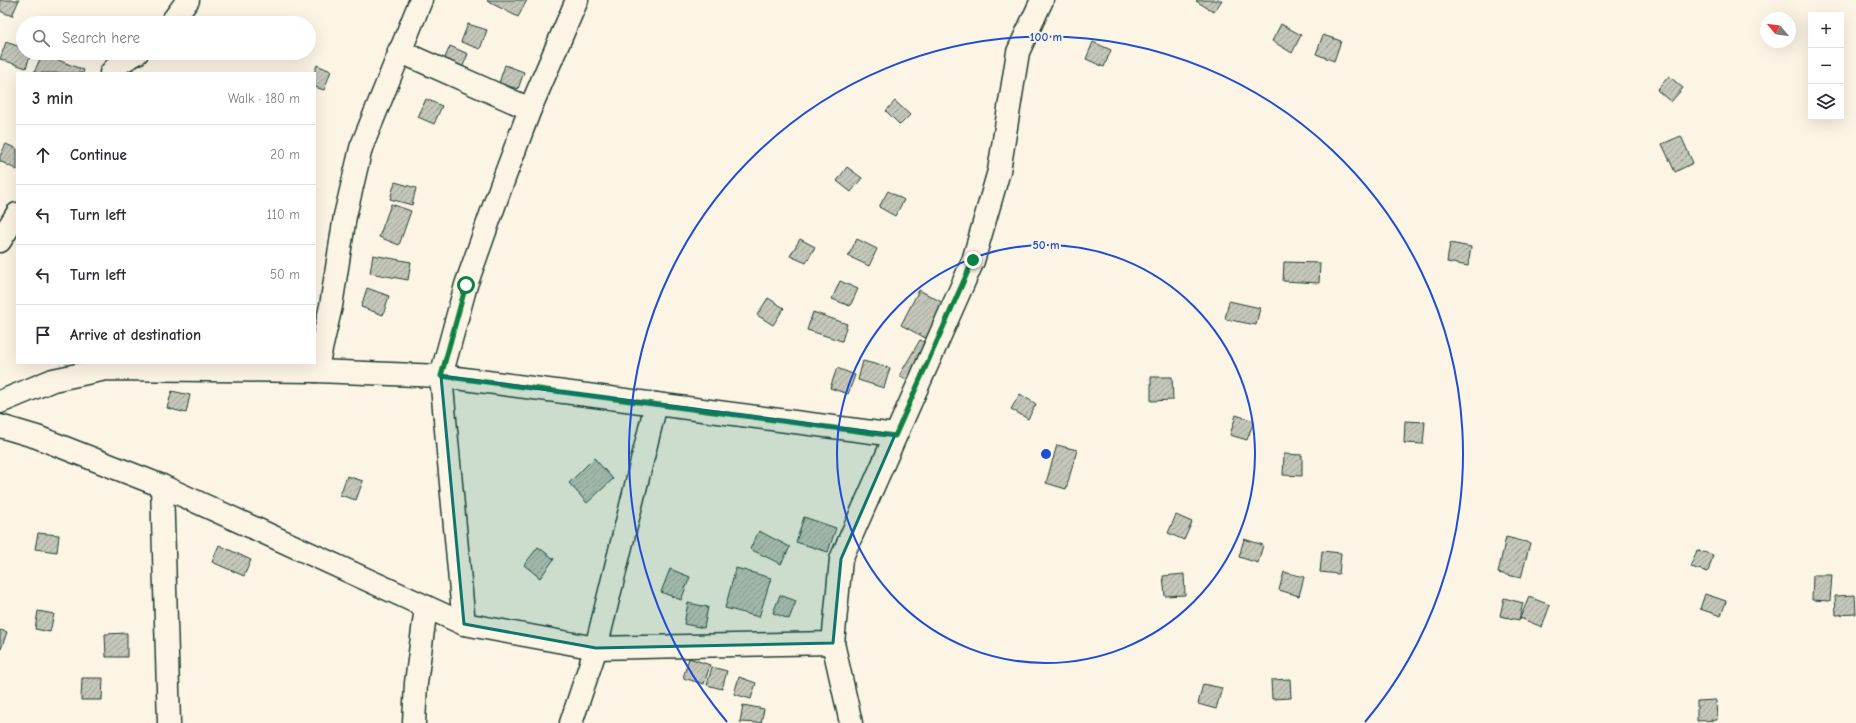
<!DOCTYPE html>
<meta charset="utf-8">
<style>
:root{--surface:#fff;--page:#f7f7f7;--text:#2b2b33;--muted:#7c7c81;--line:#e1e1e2}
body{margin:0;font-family:"Comic Neue",sans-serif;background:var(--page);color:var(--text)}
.controls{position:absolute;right:12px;top:12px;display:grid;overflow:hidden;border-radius:0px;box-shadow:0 4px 16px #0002}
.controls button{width:36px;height:36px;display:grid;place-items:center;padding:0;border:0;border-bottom:1px solid var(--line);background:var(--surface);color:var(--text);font:20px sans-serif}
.compass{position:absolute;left:1760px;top:12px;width:36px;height:36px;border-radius:50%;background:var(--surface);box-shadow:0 4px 16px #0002;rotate:299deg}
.stop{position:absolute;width:12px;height:12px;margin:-9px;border:3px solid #0b8043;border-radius:50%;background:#fff}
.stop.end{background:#0b8043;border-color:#fff;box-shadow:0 1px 4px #0008}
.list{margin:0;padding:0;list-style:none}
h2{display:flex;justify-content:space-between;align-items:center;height:52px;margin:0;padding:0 16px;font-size:17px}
h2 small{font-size:13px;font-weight:400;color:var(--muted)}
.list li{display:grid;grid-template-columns:26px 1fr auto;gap:12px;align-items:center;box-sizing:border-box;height:60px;padding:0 16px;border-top:1px solid var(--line)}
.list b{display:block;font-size:15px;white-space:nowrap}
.list em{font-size:13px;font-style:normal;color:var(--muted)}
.icon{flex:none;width:22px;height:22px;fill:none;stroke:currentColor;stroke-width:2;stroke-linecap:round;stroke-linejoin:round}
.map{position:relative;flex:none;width:1856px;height:723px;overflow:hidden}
.search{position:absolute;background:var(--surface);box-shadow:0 4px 16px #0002;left:16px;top:16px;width:300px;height:44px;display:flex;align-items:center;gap:10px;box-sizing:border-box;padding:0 14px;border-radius:22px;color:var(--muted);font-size:15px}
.panel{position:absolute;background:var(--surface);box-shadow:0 4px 16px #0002;left:16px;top:72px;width:300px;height:292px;border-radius:0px}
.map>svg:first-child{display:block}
.building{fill:url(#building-hatch);stroke:#1f3d34}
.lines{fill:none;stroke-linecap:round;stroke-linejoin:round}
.street-casing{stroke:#1f3d34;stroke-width:25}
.street{stroke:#fcf5e5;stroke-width:22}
.route{stroke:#0b8043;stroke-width:5}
.marked{fill:#0f766e;fill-opacity:0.2;stroke:#0f766e;stroke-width:3;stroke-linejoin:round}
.ring{fill:none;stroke:#1d4ed8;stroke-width:2}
.centre{fill:#1d4ed8;stroke:#fcf5e5;stroke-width:2}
.ring-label{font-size:12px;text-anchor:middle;font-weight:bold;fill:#1d4ed8;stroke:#fcf5e5;stroke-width:4;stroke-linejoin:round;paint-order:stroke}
</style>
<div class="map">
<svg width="1856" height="723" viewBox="0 0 1856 723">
<defs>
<pattern id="building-hatch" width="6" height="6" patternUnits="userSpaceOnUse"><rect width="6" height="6" fill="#c5c7b9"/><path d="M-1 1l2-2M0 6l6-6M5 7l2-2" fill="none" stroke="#9fa397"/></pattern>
</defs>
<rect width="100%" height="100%" fill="#fcf5e5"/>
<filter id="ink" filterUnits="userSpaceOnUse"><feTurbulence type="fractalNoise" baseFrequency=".025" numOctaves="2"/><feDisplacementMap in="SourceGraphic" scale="8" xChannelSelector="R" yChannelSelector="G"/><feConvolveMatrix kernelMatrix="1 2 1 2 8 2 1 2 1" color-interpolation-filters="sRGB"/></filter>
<g filter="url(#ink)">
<g class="building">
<path d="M0 0H19L12 16 0 11Z"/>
<path d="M488 0H527L518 17 487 1Z"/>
<path d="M1197 0H1222L1214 12 1196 1Z"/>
<path d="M468 24 487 30 480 49 461 42Z"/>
<path d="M1281 24 1301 35 1292 53 1272 41Z"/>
<path d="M1323 35 1341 41 1334 61 1316 54Z"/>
<path d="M6 42 23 48V53H31L26 68 0 59Z"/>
<path d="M1093 42 1111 50 1104 67 1086 59Z"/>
<path d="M450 46 468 54 462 68 444 60Z"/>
<path d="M42 54 84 70 83 73H34Z"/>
<path d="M317 65 331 71 324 90 315 87 314 73Z"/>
<path d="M505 65 524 72 518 89 499 83Z"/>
<path d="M1669 76 1683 88 1671 102 1657 90Z"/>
<path d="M426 99 442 106 434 124 418 117Z"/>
<path d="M895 101 910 115 900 125 886 111Z"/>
<path d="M1681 136 1693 163 1675 172 1662 144Z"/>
<path d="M6 144 17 149V170L0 161V156Z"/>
<path d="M847 167 862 178 851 192 837 181Z"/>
<path d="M395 182 416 188 412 205 390 199Z"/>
<path d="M888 191 904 200 895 216 879 207Z"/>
<path d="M391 204 411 211 399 245 379 237Z"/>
<path d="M800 239 815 247 806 263 790 256Z"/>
<path d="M857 239 877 249 869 266 848 256Z"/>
<path d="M1450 243 1471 247 1468 266 1447 262Z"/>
<path d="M373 255 411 262 408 280 370 273Z"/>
<path d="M1284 262 1320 263 1319 283 1283 281Z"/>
<path d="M840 281 858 289 850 306 832 299Z"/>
<path d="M367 288 389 296 383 315 361 307Z"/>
<path d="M919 290 953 308 935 343 901 325Z"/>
<path d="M768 298 784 308 773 325 757 315Z"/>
<path d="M1229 301 1260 308 1256 325 1225 319Z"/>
<path d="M813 312 847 324 842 341 807 330Z"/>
<path d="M920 340 935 349 915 385 899 376Z"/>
<path d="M863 361 890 368 884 388 858 380Z"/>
<path d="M837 368 855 375 848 394 830 388Z"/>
<path d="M1151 377H1172L1173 400 1151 401Z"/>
<path d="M172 391 190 395 186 413 167 408Z"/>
<path d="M1020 394 1036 404 1028 419 1011 409Z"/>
<path d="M1236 415 1254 421 1247 440 1230 435Z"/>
<path d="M1405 421 1425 422 1423 444 1404 443Z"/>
<path d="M1057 445 1077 450 1066 489 1046 483Z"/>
<path d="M1284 454 1302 455V476L1283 475Z"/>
<path d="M594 458 613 479 587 503 569 483Z"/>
<path d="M347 476 363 481 356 500 340 495Z"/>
<path d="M1176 515 1192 522 1184 540 1168 533Z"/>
<path d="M804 517 836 528 828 552 796 542Z"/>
<path d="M759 531 790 547 781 564 750 549Z"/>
<path d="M38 533 59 535 57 552 35 549Z"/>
<path d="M1506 537 1530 543 1521 578 1498 573Z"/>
<path d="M1244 539 1263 545 1258 563 1239 557Z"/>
<path d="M219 545 251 560 244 576 212 562Z"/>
<path d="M538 547 554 559 540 578 524 565Z"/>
<path d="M1697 550 1713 555 1708 572 1691 567Z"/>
<path d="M1322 551 1341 553 1339 574 1320 572Z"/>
<path d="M736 568 771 578 759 617 725 608Z"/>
<path d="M670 569 690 577 681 600 661 592Z"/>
<path d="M1284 572 1304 577 1299 596 1279 590Z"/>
<path d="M1184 574 1185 595 1165 596 1163 576Z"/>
<path d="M1813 575H1832L1830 601 1812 600Z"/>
<path d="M1705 594 1726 601 1721 616 1700 609Z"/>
<path d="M780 595 796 601 789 619 773 613Z"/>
<path d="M1855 595 1856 614 1836 615 1835 596Z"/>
<path d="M1529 597 1550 605 1542 627 1520 618Z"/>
<path d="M1504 598 1523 603 1519 620 1500 616Z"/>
<path d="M688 603 708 607 704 628 684 624Z"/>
<path d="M38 611 54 614 50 632 35 629Z"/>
<path d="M0 630 7 632 1 649H0Z"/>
<path d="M127 633V657H106L105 634Z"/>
<path d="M689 658 710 665 704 684 683 678Z"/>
<path d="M712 667 727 671 722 689 707 685Z"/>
<path d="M739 677 756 683 751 699 734 694Z"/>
<path d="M82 678H103L102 700H81Z"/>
<path d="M1290 679 1291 698 1272 699 1271 680Z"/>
<path d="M1203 684 1222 688 1216 709 1198 704Z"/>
<path d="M1716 700 1717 720 1697 721V701Z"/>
<path d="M743 705 764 709 761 723 740 722Z"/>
</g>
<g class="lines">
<defs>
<g id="street">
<path d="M171 23 188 0"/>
<path d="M399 51 530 109"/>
<path d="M111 73 121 62 137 53"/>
<path d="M0 241 17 214"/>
<path d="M316 371 331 306 345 216 361 148 421 0"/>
<path d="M0 402 53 380 106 369 316 371 441 376 895 435"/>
<path d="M0 426 37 437 162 486 464 624 596 648 833 643"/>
<path d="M162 486 169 723"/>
<path d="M464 624 441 376 466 285 500 189 530 109 577 0"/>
<path d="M414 723 416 683 426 607"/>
<path d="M571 723 596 648 656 404"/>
<path d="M851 723 833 643 841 559 973 261 999 171 1018 52 1042 0"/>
</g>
</defs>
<use href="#street" class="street-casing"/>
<use href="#street" class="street"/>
</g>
</g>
<g class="lines" filter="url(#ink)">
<path class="route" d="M466 285 441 376 895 436 973 260"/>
</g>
<path class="marked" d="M441 376 895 435 841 559 833 643 596 648 464 624Z"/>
<g class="ring">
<circle cx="1046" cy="454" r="209"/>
<path d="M727 722A417 417 0 1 1 1365 722"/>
</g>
<circle cx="1046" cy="454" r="6" class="centre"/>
<g class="ring-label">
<text x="1046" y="41">100 m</text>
<text x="1046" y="249">50 m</text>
</g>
</svg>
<div class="controls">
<button>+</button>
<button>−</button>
<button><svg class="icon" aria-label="layers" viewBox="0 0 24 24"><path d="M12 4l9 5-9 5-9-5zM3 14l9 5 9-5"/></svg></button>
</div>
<svg class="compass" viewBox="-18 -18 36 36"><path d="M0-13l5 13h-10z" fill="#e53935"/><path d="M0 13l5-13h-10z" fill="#7c7c81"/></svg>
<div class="stop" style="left:466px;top:285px"></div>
<div class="stop end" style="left:973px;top:260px"></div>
<div class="search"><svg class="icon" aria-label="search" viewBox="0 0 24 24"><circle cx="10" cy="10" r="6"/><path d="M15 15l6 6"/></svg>Search here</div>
<section class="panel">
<h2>3 min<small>Walk · 180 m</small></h2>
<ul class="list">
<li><svg class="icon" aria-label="ahead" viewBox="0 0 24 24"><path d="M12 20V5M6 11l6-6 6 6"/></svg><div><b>Continue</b></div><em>20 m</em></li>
<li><svg class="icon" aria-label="left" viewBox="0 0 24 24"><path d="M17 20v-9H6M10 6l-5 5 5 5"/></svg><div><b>Turn left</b></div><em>110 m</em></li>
<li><svg class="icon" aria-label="left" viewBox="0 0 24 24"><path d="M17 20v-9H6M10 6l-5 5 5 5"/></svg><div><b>Turn left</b></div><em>50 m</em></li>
<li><svg class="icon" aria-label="arrive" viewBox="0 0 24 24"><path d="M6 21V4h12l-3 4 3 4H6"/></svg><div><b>Arrive at destination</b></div></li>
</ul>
</section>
</div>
